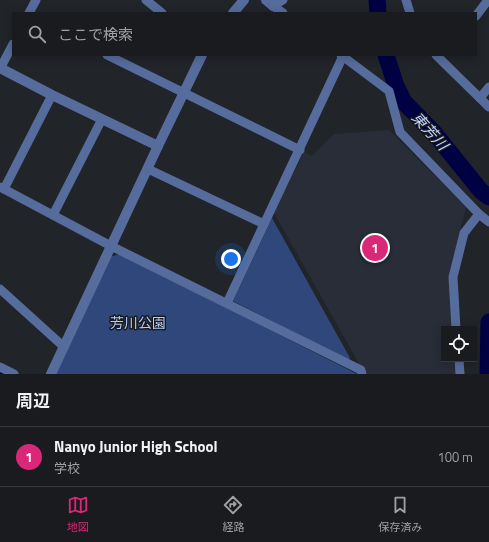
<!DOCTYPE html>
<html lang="ja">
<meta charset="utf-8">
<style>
:root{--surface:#191b1f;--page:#26282c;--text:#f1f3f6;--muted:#9fa1a4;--line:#37393d;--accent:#db2777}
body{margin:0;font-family:"Titillium Web","Noto Sans JP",sans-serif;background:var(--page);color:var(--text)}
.controls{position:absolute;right:12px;bottom:12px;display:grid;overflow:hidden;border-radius:0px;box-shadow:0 2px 10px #0003}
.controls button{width:36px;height:36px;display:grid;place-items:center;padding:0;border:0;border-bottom:1px solid var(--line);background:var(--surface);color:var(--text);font:20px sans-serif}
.you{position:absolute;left:231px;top:259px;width:14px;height:14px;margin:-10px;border:3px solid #fff;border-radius:50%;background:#1a73e8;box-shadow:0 0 0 6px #1a73e833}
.badge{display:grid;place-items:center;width:26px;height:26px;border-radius:50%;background:var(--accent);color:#fff;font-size:13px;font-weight:700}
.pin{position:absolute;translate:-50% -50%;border:2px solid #fff;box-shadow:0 1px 4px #0006}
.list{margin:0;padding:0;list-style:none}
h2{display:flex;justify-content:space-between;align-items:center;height:52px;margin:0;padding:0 16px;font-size:17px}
h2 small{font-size:13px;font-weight:400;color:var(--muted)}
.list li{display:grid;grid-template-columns:26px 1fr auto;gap:12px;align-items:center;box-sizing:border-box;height:60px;padding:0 16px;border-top:1px solid var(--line)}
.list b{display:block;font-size:15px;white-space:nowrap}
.list p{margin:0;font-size:13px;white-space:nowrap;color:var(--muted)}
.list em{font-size:13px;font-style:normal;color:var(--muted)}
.icon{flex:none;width:22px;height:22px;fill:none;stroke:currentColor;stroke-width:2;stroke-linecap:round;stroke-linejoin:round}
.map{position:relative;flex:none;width:489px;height:374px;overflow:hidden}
.search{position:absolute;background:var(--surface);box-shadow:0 2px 10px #0003;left:12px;right:12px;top:12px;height:44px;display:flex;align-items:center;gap:10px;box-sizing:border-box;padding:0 14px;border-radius:0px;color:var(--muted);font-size:15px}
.sheet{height:112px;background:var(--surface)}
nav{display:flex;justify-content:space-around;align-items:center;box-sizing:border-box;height:56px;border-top:1px solid var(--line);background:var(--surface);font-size:11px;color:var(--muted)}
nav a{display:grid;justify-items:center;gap:2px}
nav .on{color:var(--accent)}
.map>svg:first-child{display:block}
.built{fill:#282d38}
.green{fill:#30477c}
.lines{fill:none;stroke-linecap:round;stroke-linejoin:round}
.stream{stroke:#000143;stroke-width:3}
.river{stroke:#000143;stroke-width:17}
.minor{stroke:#566c9c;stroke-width:9}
.tertiary{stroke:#566c9c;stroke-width:10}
.labels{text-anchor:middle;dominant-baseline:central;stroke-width:3;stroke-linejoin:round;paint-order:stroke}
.park-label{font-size:14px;fill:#b8cbf3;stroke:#181a20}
.water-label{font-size:15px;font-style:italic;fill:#c3d6fe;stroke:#181a20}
</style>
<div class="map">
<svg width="489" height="374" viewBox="0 0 489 374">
<rect width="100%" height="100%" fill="#212429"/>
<path class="built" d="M389 130 466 207 449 276 452 329H444V359H454L456 374H365L274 213 304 152 312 156 334 134Z"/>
<g class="green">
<path d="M272 218 350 358 348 360 233 301Z"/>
<path d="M120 254 357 374H55L110 257Z"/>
</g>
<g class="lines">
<path class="stream" d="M0 372 4 374"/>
<g class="river">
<path d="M377 0 378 13"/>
<path d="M386 55 396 86 404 102 435 134 481 191 489 197"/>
<path d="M488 374 489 322"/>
</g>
<g class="minor">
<path d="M146 0 162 13"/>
<path d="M283 0 273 6 283 13"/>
<path d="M406 0 410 13"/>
<path d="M29 13 36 0"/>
<path d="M476 16 488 0"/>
<path d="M107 55 300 150"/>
<path d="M341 55 389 91 400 132 479 214 489 222"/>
<path d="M436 55 489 107"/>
<path d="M0 69 13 44"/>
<path d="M480 98 489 87"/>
<path d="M148 169 264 224"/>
<path d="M0 187 111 246 361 370 362 374"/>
<path d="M4 189 52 95"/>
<path d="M53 215 102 119"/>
<path d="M0 289 64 347"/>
<path d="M227 303 343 56"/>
<path d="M456 329 453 277 464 233 479 214"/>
<path d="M459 359 460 374"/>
<path d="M0 367 14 374"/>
</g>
<g class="tertiary">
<path d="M266 0 273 6"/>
<path d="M233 13 244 0"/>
<path d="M0 68 52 95 158 146"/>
<path d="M51 374 158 146 202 55"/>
</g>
</g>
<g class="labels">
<g class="park-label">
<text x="138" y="322">芳川公園</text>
</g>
<g class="water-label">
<text transform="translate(430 131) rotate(48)">東芳川</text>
</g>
</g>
</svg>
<div class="controls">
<button><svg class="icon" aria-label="locate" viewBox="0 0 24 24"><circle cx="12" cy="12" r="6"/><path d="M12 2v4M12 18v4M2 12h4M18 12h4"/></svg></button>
</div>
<div class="you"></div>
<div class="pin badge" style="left:375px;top:248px">1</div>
<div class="search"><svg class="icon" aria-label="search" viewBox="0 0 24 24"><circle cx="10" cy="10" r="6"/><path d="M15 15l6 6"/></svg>ここで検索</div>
</div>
<section class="sheet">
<h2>周辺<small></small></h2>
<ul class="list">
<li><span class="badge">1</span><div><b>Nanyo Junior High School</b><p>学校</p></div><em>100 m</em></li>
</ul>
</section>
<nav>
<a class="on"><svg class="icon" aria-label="map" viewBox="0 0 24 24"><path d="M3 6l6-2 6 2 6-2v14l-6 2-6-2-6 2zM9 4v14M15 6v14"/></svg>地図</a>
<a><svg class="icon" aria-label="directions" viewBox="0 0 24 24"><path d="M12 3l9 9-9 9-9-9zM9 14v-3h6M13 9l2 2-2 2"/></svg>経路</a>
<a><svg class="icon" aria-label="saved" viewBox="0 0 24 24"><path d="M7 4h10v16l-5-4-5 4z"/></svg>保存済み</a>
</nav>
